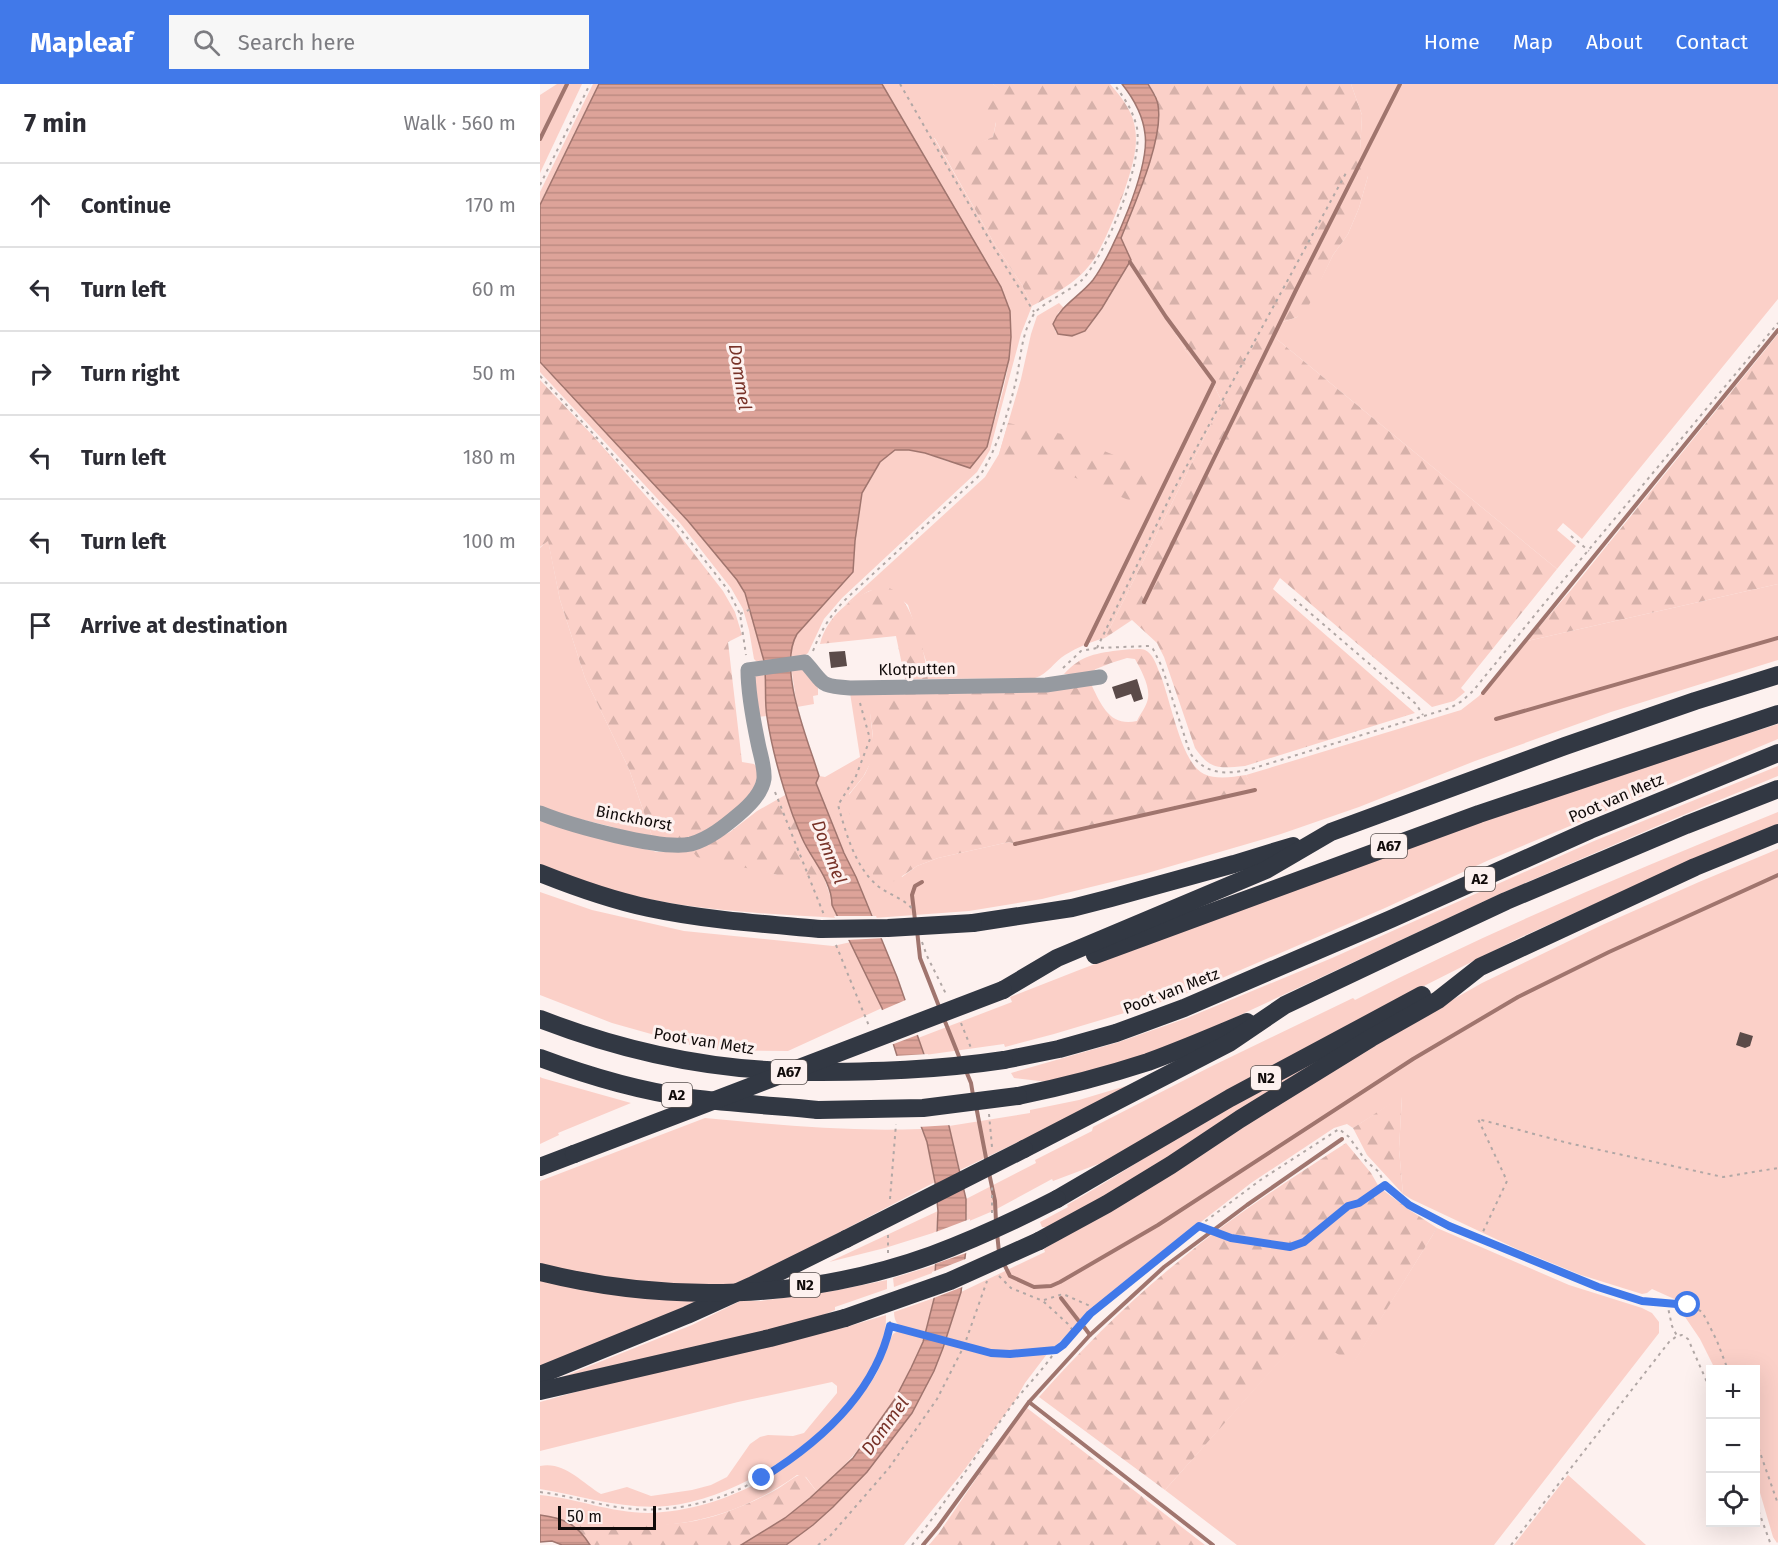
<!DOCTYPE html>
<meta charset="utf-8">
<style>
:root{--surface:#fff;--page:#f7f7f7;--text:#2b2b33;--muted:#7c7c81;--line:#e1e1e2;--accent:#4179e9}
body{margin:0;font-family:"Fira Sans",sans-serif;background:var(--page);color:var(--text)}
.controls{position:absolute;right:18px;bottom:18px;display:grid;overflow:hidden;border-radius:0px;box-shadow:0 6px 24px #0002}
.controls button{width:54px;height:54px;display:grid;place-items:center;padding:0;border:0;border-bottom:2px solid var(--line);background:var(--surface);color:var(--text);font:30px sans-serif}
.scale{position:absolute;left:18px;bottom:15px;width:98px;box-sizing:border-box;padding-left:6px;border:3px solid #110b0a;border-top:0;font-size:16px;line-height:21px;white-space:nowrap;color:#110b0a;-webkit-text-stroke:4px #fdf1ef;paint-order:stroke}
.stop{position:absolute;width:18px;height:18px;margin:-14px;border:4px solid #4179e9;border-radius:50%;background:#fff}
.stop.end{background:#4179e9;border-color:#fff;box-shadow:0 2px 6px #0008}
.list{margin:0;padding:0;list-style:none}
h2{display:flex;justify-content:space-between;align-items:center;height:78px;margin:0;padding:0 24px;font-size:26px}
h2 small{font-size:20px;font-weight:400;color:var(--muted)}
.list li{display:grid;grid-template-columns:39px 1fr auto;gap:18px;align-items:center;box-sizing:border-box;height:84px;padding:0 24px;border-top:2px solid var(--line)}
.list b{display:block;font-size:22px;white-space:nowrap}
.list em{font-size:20px;font-style:normal;color:var(--muted)}
.icon{flex:none;width:33px;height:33px;fill:none;stroke:currentColor;stroke-width:2;stroke-linecap:round;stroke-linejoin:round}
.map{position:relative;flex:none;width:1238px;height:1461px;overflow:hidden}
header{display:flex;align-items:center;gap:36px;box-sizing:border-box;height:84px;padding:0 30px;background:var(--accent);color:#fff}
header strong{font-size:28px}
nav{display:flex;gap:33px;margin-inline-start:auto;font-size:21px}
.search{width:420px;height:54px;background:var(--page);display:flex;align-items:center;gap:15px;box-sizing:border-box;padding:0 21px;border-radius:0px;color:var(--muted);font-size:22px}
main{display:flex}
aside{flex:1;background:var(--surface)}
.map>svg:first-child{display:block}
.grass{fill:#fbd0c8}
.forest{fill:url(#forest-firs)}
.water{fill:url(#water-rules);stroke:#a0756e;stroke-width:1.5}
.pier{fill:#fdf1ef}
.lines{fill:none;stroke-linecap:round;stroke-linejoin:round}
.stream{stroke:#a0756e;stroke-width:4}
.building{fill:#5b4b49}
.path{stroke:#b1a7a5;stroke-width:2;stroke-dasharray:3 4.5;stroke-linecap:butt}
.minor{stroke:#969aa0;stroke-width:15}
.highway{stroke:#323843;stroke-width:18}
.highway-bridge{stroke:#323843;stroke-width:18}
.route{stroke:#4179e9;stroke-width:8}
.labels{text-anchor:middle;dominant-baseline:central;stroke-width:6;stroke-linejoin:round;paint-order:stroke}
.shield{fill:#fdf1ef;stroke:#58504f;stroke-width:1.5}
.shield-label{font-size:15px;font-weight:bold;fill:#110b0a}
.street-label{font-size:16px;fill:#110b0a;stroke:#fdf1ef}
.water-label{font-size:18px;font-style:italic;fill:#783228;stroke:#fdf1ef}
</style>
<header>
<strong>Mapleaf</strong>
<div class="search"><svg class="icon" aria-label="search" viewBox="0 0 24 24"><circle cx="10" cy="10" r="6"/><path d="M15 15l6 6"/></svg>Search here</div>
<nav><a>Home</a><a>Map</a><a>About</a><a>Contact</a></nav>
</header>
<main>
<aside>
<h2>7 min<small>Walk · 560 m</small></h2>
<ul class="list">
<li><svg class="icon" aria-label="ahead" viewBox="0 0 24 24"><path d="M12 20V5M6 11l6-6 6 6"/></svg><div><b>Continue</b></div><em>170 m</em></li>
<li><svg class="icon" aria-label="left" viewBox="0 0 24 24"><path d="M17 20v-9H6M10 6l-5 5 5 5"/></svg><div><b>Turn left</b></div><em>60 m</em></li>
<li><svg class="icon" aria-label="right" viewBox="0 0 24 24"><path d="M7 20v-9h11M14 6l5 5-5 5"/></svg><div><b>Turn right</b></div><em>50 m</em></li>
<li><svg class="icon" aria-label="left" viewBox="0 0 24 24"><path d="M17 20v-9H6M10 6l-5 5 5 5"/></svg><div><b>Turn left</b></div><em>180 m</em></li>
<li><svg class="icon" aria-label="left" viewBox="0 0 24 24"><path d="M17 20v-9H6M10 6l-5 5 5 5"/></svg><div><b>Turn left</b></div><em>100 m</em></li>
<li><svg class="icon" aria-label="arrive" viewBox="0 0 24 24"><path d="M6 21V4h12l-3 4 3 4H6"/></svg><div><b>Arrive at destination</b></div></li>
</ul>
</aside>
<div class="map">
<svg width="1238" height="1461" viewBox="0 0 1238 1461">
<defs>
<pattern id="forest-firs" width="22" height="20" patternUnits="userSpaceOnUse" patternTransform="scale(1.5)"><rect width="22" height="20" fill="#fbd0c8"/><path d="M5 1l3.5 6h-7zM16 11l3.5 6h-7z" fill="#d6b1aa"/></pattern>
<pattern id="water-rules" width="6" height="5" patternUnits="userSpaceOnUse" patternTransform="scale(1.5)"><rect width="6" height="5" fill="#dda399"/><path d="M0 2.5h6" fill="none" stroke="#bd8b82"/></pattern>
</defs>
<rect width="100%" height="100%" fill="#fdf1ef"/>
<g class="grass">
<path d="M17 0H42L0 89V11Z"/>
<path d="M53 0H59L0 121V108Z"/>
<path d="M342 0H453L462 7 453 53 436 61 394 54 454 159 482 201 492 222 481 250 450 366 437 388 302 514 284 535 268 569 264 572 250 573 252 558 257 550 312 488 315 457 322 409 339 378 355 366H369L385 369 409 378 447 363C461 312 484 255 461 203Z"/>
<path d="M811 0H1238V215L1042 455 1023 439 1017 446 1036 462 1017 485 733 252 740 239 757 233 781 195 793 171 808 150 819 124 828 92 820 67 822 31Z"/>
<path d="M591 176 646 267 671 295 682 318 565 554C550 558 538 563 525 571 514 578 508 590 495 594L388 595 386 577 368 521 348 504 329 507 305 521 445 393 459 370 481 295 491 250 497 232 519 219 524 224 518 229 515 247 518 250 532 252 545 247 562 224Z"/>
<path d="M0 278 148 437 197 496 205 509 224 577H216L214 575 209 546 203 525 191 504 140 439 0 288Z"/>
<path d="M8 456 20 516 45 594 89 685 113 755 69 742 10 728 0 723V464Z"/>
<path d="M1238 500V576L1071 628 935 677 819 723 741 750 604 790 502 815 429 827 334 834 304 769 276 699 279 692 285 693 320 673 310 609 334 608 330 628 334 664 331 678 323 693 309 710 362 793 377 782 398 774 469 758 475 760 714 706 706 691 921 626 939 612 987 557Z"/>
<path d="M251 582 263 583 278 604V611L273 612 274 620 257 623Z"/>
<path d="M226 586 227 632 217 633 215 590Z"/>
<path d="M1238 640V655L949 776 845 824 638 913 514 950 465 963 464 960 385 971 378 954 472 918 470 913C657 840 846 770 1035 705 1103 682 1171 661 1238 640Z"/>
<path d="M1238 682V692L1136 734 962 809 653 953 587 978 508 998 474 994 471 989 579 958 647 934 792 874 1054 757Z"/>
<path d="M1238 728V741L1153 776 979 854 874 907 569 1076 513 1097 512 1095 453 1127 427 1138 426 1115 496 1079 495 1076 552 1047 553 1043 672 982 813 914 815 916C952 846 1095 786 1238 728Z"/>
<path d="M0 734 65 754 117 768 152 767 237 791H283L298 834C221 829 140 827 65 804 43 798 22 788 0 781Z"/>
<path d="M1238 765V1458L1237 1459 1233 1453 1216 1395V1286L1175 1285 1160 1255 1143 1230 1141 1218 1112 1205 1107 1209 1102 1210 1041 1191 977 1165 871 1115 863 1110 859 1065 862 1013 813 1044 807 1040 794 1044 711 1099 571 1208 507 1270 485 1299 476 1315 422 1389 364 1461H246L273 1441 312 1403 372 1329 394 1287 421 1208 505 1168 504 1165 824 966 942 899 1062 841 1159 798Z"/>
<path d="M0 808 52 826 144 847 293 862 311 858 342 924 248 967 168 966 72 939 0 911Z"/>
<path d="M851 935 516 1143H502L500 1138 528 1123 527 1121C583 1089 637 1052 693 1020 745 991 799 964 851 935Z"/>
<path d="M0 993 2 994 91 1019 18 1049 19 1051 0 1060Z"/>
<path d="M606 996 420 1086 409 1042 490 1029V1026L539 1016Z"/>
<path d="M165 1034C237 1041 308 1048 381 1045L387 1058 395 1098 241 1179 61 1260 0 1284V1097Z"/>
<path d="M398 1127 396 1148 345 1164 289 1178Z"/>
<path d="M897 1144 1029 1201 1102 1224 1112 1229 1119 1238V1249L954 1461H697L625 1406 765 1248 813 1279Z"/>
<path d="M395 1181V1188L354 1203 353 1194Z"/>
<path d="M347 1196V1205L295 1223V1226L260 1241 22 1293 152 1241 200 1217H221L293 1207Z"/>
<path d="M394 1214 386 1249C371 1246 354 1247 354 1228Z"/>
<path d="M346 1231C346 1242 345 1256 341 1267 310 1342 206 1414 127 1422 84 1426 42 1412 0 1405V1382C24 1377 41 1398 61 1410L87 1403 111 1412 152 1406 171 1401 187 1393 210 1360 220 1353 228 1351 253 1352 264 1349 297 1309V1302L292 1298 198 1318 0 1367V1318L124 1283 302 1242 303 1244Z"/>
<path d="M358 1247 384 1254C367 1309 320 1370 277 1408L266 1393 257 1391C211 1424 158 1442 101 1442 78 1442 55 1439 32 1439L20 1435 0 1431V1411C36 1414 71 1429 108 1429 198 1427 288 1366 335 1292 343 1278 346 1264 353 1250Z"/>
<path d="M1028 1391 1106 1461H974Z"/>
</g>
<g class="forest">
<path d="M453 0H570C578 9 586 19 591 30 596 41 597 56 595 67 592 92 568 154 554 175 540 197 515 210 492 222L482 201 454 159 394 53 436 60 453 53 456 39 442 20 461 7Z"/>
<path d="M608 0H811L822 31 820 67 828 75V92L819 124 808 150 793 171 769 221 757 233 740 239 733 252 1017 485 921 604 925 608 914 617 892 623 740 494 733 505 875 629 705 682C680 684 671 687 655 664L624 573 617 559 592 536 565 554 682 318 671 295 646 267 591 176 581 154 597 113 615 59 616 12Z"/>
<path d="M1238 250V500L987 557 1031 506Z"/>
<path d="M0 296 55 354 134 444 183 507 195 528 202 551 188 558 202 678 214 680 219 686 217 701 206 718 179 740 149 756 113 755 89 685 45 594 20 516 8 457 0 463Z"/>
<path d="M468 339 522 350 616 388 598 420 495 377 459 370Z"/>
<path d="M338 504C339 504 347 504 348 504 371 508 387 575 388 595H365L356 552 280 560C287 532 311 513 338 504Z"/>
<path d="M582 566C589 566 599 564 605 566 612 569 616 579 618 585 630 610 640 679 664 690 677 696 692 693 706 691L715 706 475 760 469 758 398 774 377 782 355 797 345 798 339 797 333 791 305 718C310 707 319 700 325 690 339 663 331 647 329 619L330 613 334 608 552 602C562 623 571 643 597 637 600 630 607 622 608 614 610 602 601 586 595 575L587 574 571 579 556 585 550 590H524C541 571 557 569 582 566Z"/>
<path d="M247 710 262 754 283 791H237L157 773 152 767 190 748 217 727Z"/>
<path d="M862 1012 859 1065 863 1110 827 1071 813 1044Z"/>
<path d="M806 1059 831 1089 839 1103 868 1125 897 1144 813 1280 765 1249 625 1406 499 1313C542 1265 588 1218 639 1177 691 1133 749 1096 806 1059Z"/>
<path d="M487 1324 665 1461H389L399 1449 470 1345Z"/>
<path d="M263 1390 277 1408 245 1434 201 1461H50L32 1439C86 1438 130 1448 184 1429 203 1422 222 1414 239 1404 247 1399 254 1392 263 1390Z"/>
</g>
<g class="water">
<path d="M59 0H342L461 203 470 227 471 253 469 275 447 363 430 384 385 369 369 366H355L340 378 322 409 315 457 313 488 257 550C237 584 268 656 279 692L276 699 304 769 316 793 357 893 409 1042 426 1115V1165L421 1208 403 1264 394 1287 372 1329 327 1388 293 1423 273 1441 246 1461H201L245 1434 270 1414 313 1374 355 1315 371 1284 383 1258 394 1215 398 1127 395 1098 387 1058 369 1010 342 924 292 821C292 796 271 775 262 754 259 747 256 739 253 732 242 701 232 666 227 633 224 615 227 596 224 577L205 509 197 496 148 437 0 278V121Z"/>
<path d="M582 0H608C612 7 617 13 618 21 624 55 594 121 581 154L591 176 562 224 545 247 532 252 518 250 513 240C521 221 540 212 553 196 573 169 610 83 605 50 603 31 594 15 582 0Z"/>
<path d="M0 1431C24 1434 37 1440 50 1461H22L12 1457 0 1458Z"/>
</g>
<g class="pier">
<path d="M294 832H336L345 854 307 856Z"/>
<path d="M368 915 380 950 351 961 340 927Z"/>
<path d="M388 970 412 1041 378 1043 367 1011 355 972Z"/>
<path d="M430 1135 429 1168 392 1181 393 1149Z"/>
<path d="M428 1174 425 1202 391 1215 392 1188Z"/>
</g>
<g class="lines">
<g class="stream">
<path d="M0 55 27 0"/>
<path d="M604 518 756 206 860 0"/>
<path d="M546 561 674 298 626 233 590 178"/>
<path d="M943 609 1238 246"/>
<path d="M956 635 1238 554"/>
<path d="M475 760 715 706"/>
<path d="M375 836 372 811 375 802 382 798"/>
<path d="M377 846 380 874 400 925"/>
<path d="M404 935 420 975"/>
<path d="M426 987 431 999 433 1011"/>
<path d="M436 1022 447 1079"/>
<path d="M449 1089 455 1117 456 1138"/>
<path d="M457 1149 459 1168"/>
<path d="M463 1178 470 1192 494 1203 511 1202 520 1198 618 1141 873 975 978 913 1069 868 1238 791"/>
<path d="M521 1214 538 1236"/>
<path d="M544 1243 550 1251"/>
<path d="M489 1318 673 1461"/>
<path d="M383 1461 398 1443 489 1318 550 1251 624 1183 707 1121 802 1055"/>
</g>
</g>
<g class="building">
<path d="M305 567 307 582 291 584 289 568Z"/>
<path d="M597 595 603 615 594 618 591 610 576 615 572 603Z"/>
<path d="M1200 948 1213 952 1210 962 1205 964 1196 961Z"/>
</g>
<g class="lines">
<g class="path">
<path d="M360 0 453 162 494 228"/>
<path d="M0 101 50 0"/>
<path d="M0 292 138 442 188 506 200 530 206 571"/>
<path d="M1031 452 1049 467"/>
<path d="M754 515 876 620 883 631"/>
<path d="M200 530 211 525"/>
<path d="M557 564 632 409 806 89"/>
<path d="M273 567C281 546 291 530 307 514L441 390C458 362 470 324 477 292 481 271 482 248 494 230 498 222 531 206 542 196 567 169 603 80 597 44 593 26 584 14 574 0"/>
<path d="M523 584 541 567 557 564 609 562 613 565 622 583 650 669C665 691 687 691 711 685L910 624 922 617 933 607 1016 505 1238 239"/>
<path d="M320 619 330 655 316 692 298 721C306 749 315 784 339 803 350 811 365 815 373 826"/>
<path d="M235 708 284 831"/>
<path d="M382 858 387 872 407 912"/>
<path d="M296 861 329 942"/>
<path d="M421 939 431 964"/>
<path d="M449 1030 452 1063"/>
<path d="M350 1115 356 1040"/>
<path d="M452 1129V1099"/>
<path d="M659 1142 691 1153 750 1163 764 1158 808 1122 819 1119 845 1101"/>
<path d="M940 1154 967 1097 938 1035 1028 1059 1183 1093 1238 1084"/>
<path d="M348 1169V1150"/>
<path d="M459 1192 471 1204 503 1217 528 1240 534 1248"/>
<path d="M504 1216 523 1210 557 1225"/>
<path d="M1127 1219 1132 1242 1137 1252 1142 1251 1148 1255 1170 1305"/>
<path d="M350 1242 451 1269 470 1270 516 1266 523 1261 550 1230 659 1142 719 1097 799 1045 809 1053 826 1077 839 1088 845 1101 869 1121 909 1142 1058 1203 1102 1217 1142 1220 1154 1223 1162 1228 1166 1235 1177 1257 1188 1286"/>
<path d="M1216 1357 1238 1420"/>
<path d="M0 1408C40 1413 80 1429 121 1425 142 1424 163 1419 183 1412 246 1389 349 1308 350 1234"/>
<path d="M1216 1420 1231 1461"/>
<path d="M278 1461 290 1452 349 1384 397 1315 424 1262 447 1197"/>
<path d="M372 1461C409 1415 440 1364 475 1317 488 1300 504 1285 516 1266"/>
<path d="M971 1461 1129 1258 1137 1252"/>
</g>
<path class="minor" d="M0 729C29 741 122 767 151 760 169 755 185 742 198 731 209 722 222 709 224 695 225 683 220 670 218 659 213 635 208 610 208 586L265 578C285 600 278 602 310 604L506 601 560 593"/>
<g class="highway">
<path d="M0 789C35 803 72 816 109 824 165 836 224 840 281 845"/>
<path d="M433 839 532 824 571 814 694 780 753 762"/>
<path d="M555 871 939 730 1238 630"/>
<path d="M463 906 517 874 726 786 791 748 1025 662 1155 617 1238 591"/>
<path d="M0 935C80 966 165 985 251 987"/>
<path d="M0 974C48 992 99 1007 150 1014 192 1019 235 1022 278 1026"/>
<path d="M464 976 519 965 576 949 644 924 851 835 1050 746 1238 669"/>
<path d="M478 1012C522 1003 565 992 608 978 641 966 674 952 707 938"/>
<path d="M484 1065 689 959 745 921 859 867 966 817 1146 741 1238 705"/>
<path d="M0 1083 34 1070"/>
<path d="M517 1115 690 1014 882 911"/>
<path d="M499 1157 567 1120 631 1081 700 1035 831 954 898 916 940 883 1155 783 1238 749"/>
<path d="M0 1291 147 1231 211 1202 306 1155"/>
<path d="M0 1307 230 1254 305 1234"/>
</g>
<g class="highway-bridge">
<path d="M281 845 348 844 433 839"/>
<path d="M267 988C335 988 397 986 464 976"/>
<path d="M278 1026 383 1024 478 1012"/>
<path d="M34 1070 463 906"/>
<path d="M306 1155 484 1065"/>
<path d="M0 1188C127 1220 268 1216 392 1171 435 1155 476 1136 517 1115"/>
<path d="M305 1234 410 1197 499 1157"/>
</g>
</g>
<g class="lines">
<path class="route" d="M222 1394C279 1359 335 1309 350 1242L451 1269 470 1270 516 1266 523 1261 550 1230 659 1142 691 1154 750 1163 764 1158 808 1122 819 1119 845 1101 869 1121 909 1142 1058 1203 1102 1217 1148 1221"/>
</g>
<g class="labels">
<g class="shield">
<rect x="831" y="750" width="36" height="24" rx="4.5"/>
<rect x="925" y="783" width="30" height="24" rx="4.5"/>
<rect x="231" y="976" width="36" height="24" rx="4.5"/>
<rect x="711" y="982" width="30" height="24" rx="4.5"/>
<rect x="122" y="999" width="30" height="24" rx="4.5"/>
<rect x="250" y="1189" width="30" height="24" rx="4.5"/>
</g>
<g class="shield-label">
<text x="849" y="762">A67</text>
<text x="940" y="795">A2</text>
<text x="249" y="988">A67</text>
<text x="726" y="994">N2</text>
<text x="137" y="1011">A2</text>
<text x="265" y="1201">N2</text>
</g>
<g class="street-label">
<text transform="translate(377 585) rotate(-1)">Klotputten</text>
<text transform="translate(1076 714) rotate(-23)">Poot van Metz</text>
<text transform="translate(94 734) rotate(11)">Binckhorst</text>
<text transform="translate(631 907) rotate(-21)">Poot van Metz</text>
<text transform="translate(164 957) rotate(9)">Poot van Metz</text>
</g>
<g class="water-label">
<text transform="translate(200 293) rotate(81)">Dommel</text>
<text transform="translate(289 768) rotate(69)">Dommel</text>
<text transform="translate(345 1342) rotate(-54)">Dommel</text>
</g>
</g>
</svg>
<div class="controls">
<button>+</button>
<button>−</button>
<button><svg class="icon" aria-label="locate" viewBox="0 0 24 24"><circle cx="12" cy="12" r="6"/><path d="M12 2v4M12 18v4M2 12h4M18 12h4"/></svg></button>
</div>
<div class="scale">50 m</div>
<div class="stop" style="left:1148px;top:1221px"></div>
<div class="stop end" style="left:222px;top:1394px"></div>
</div>
</main>
